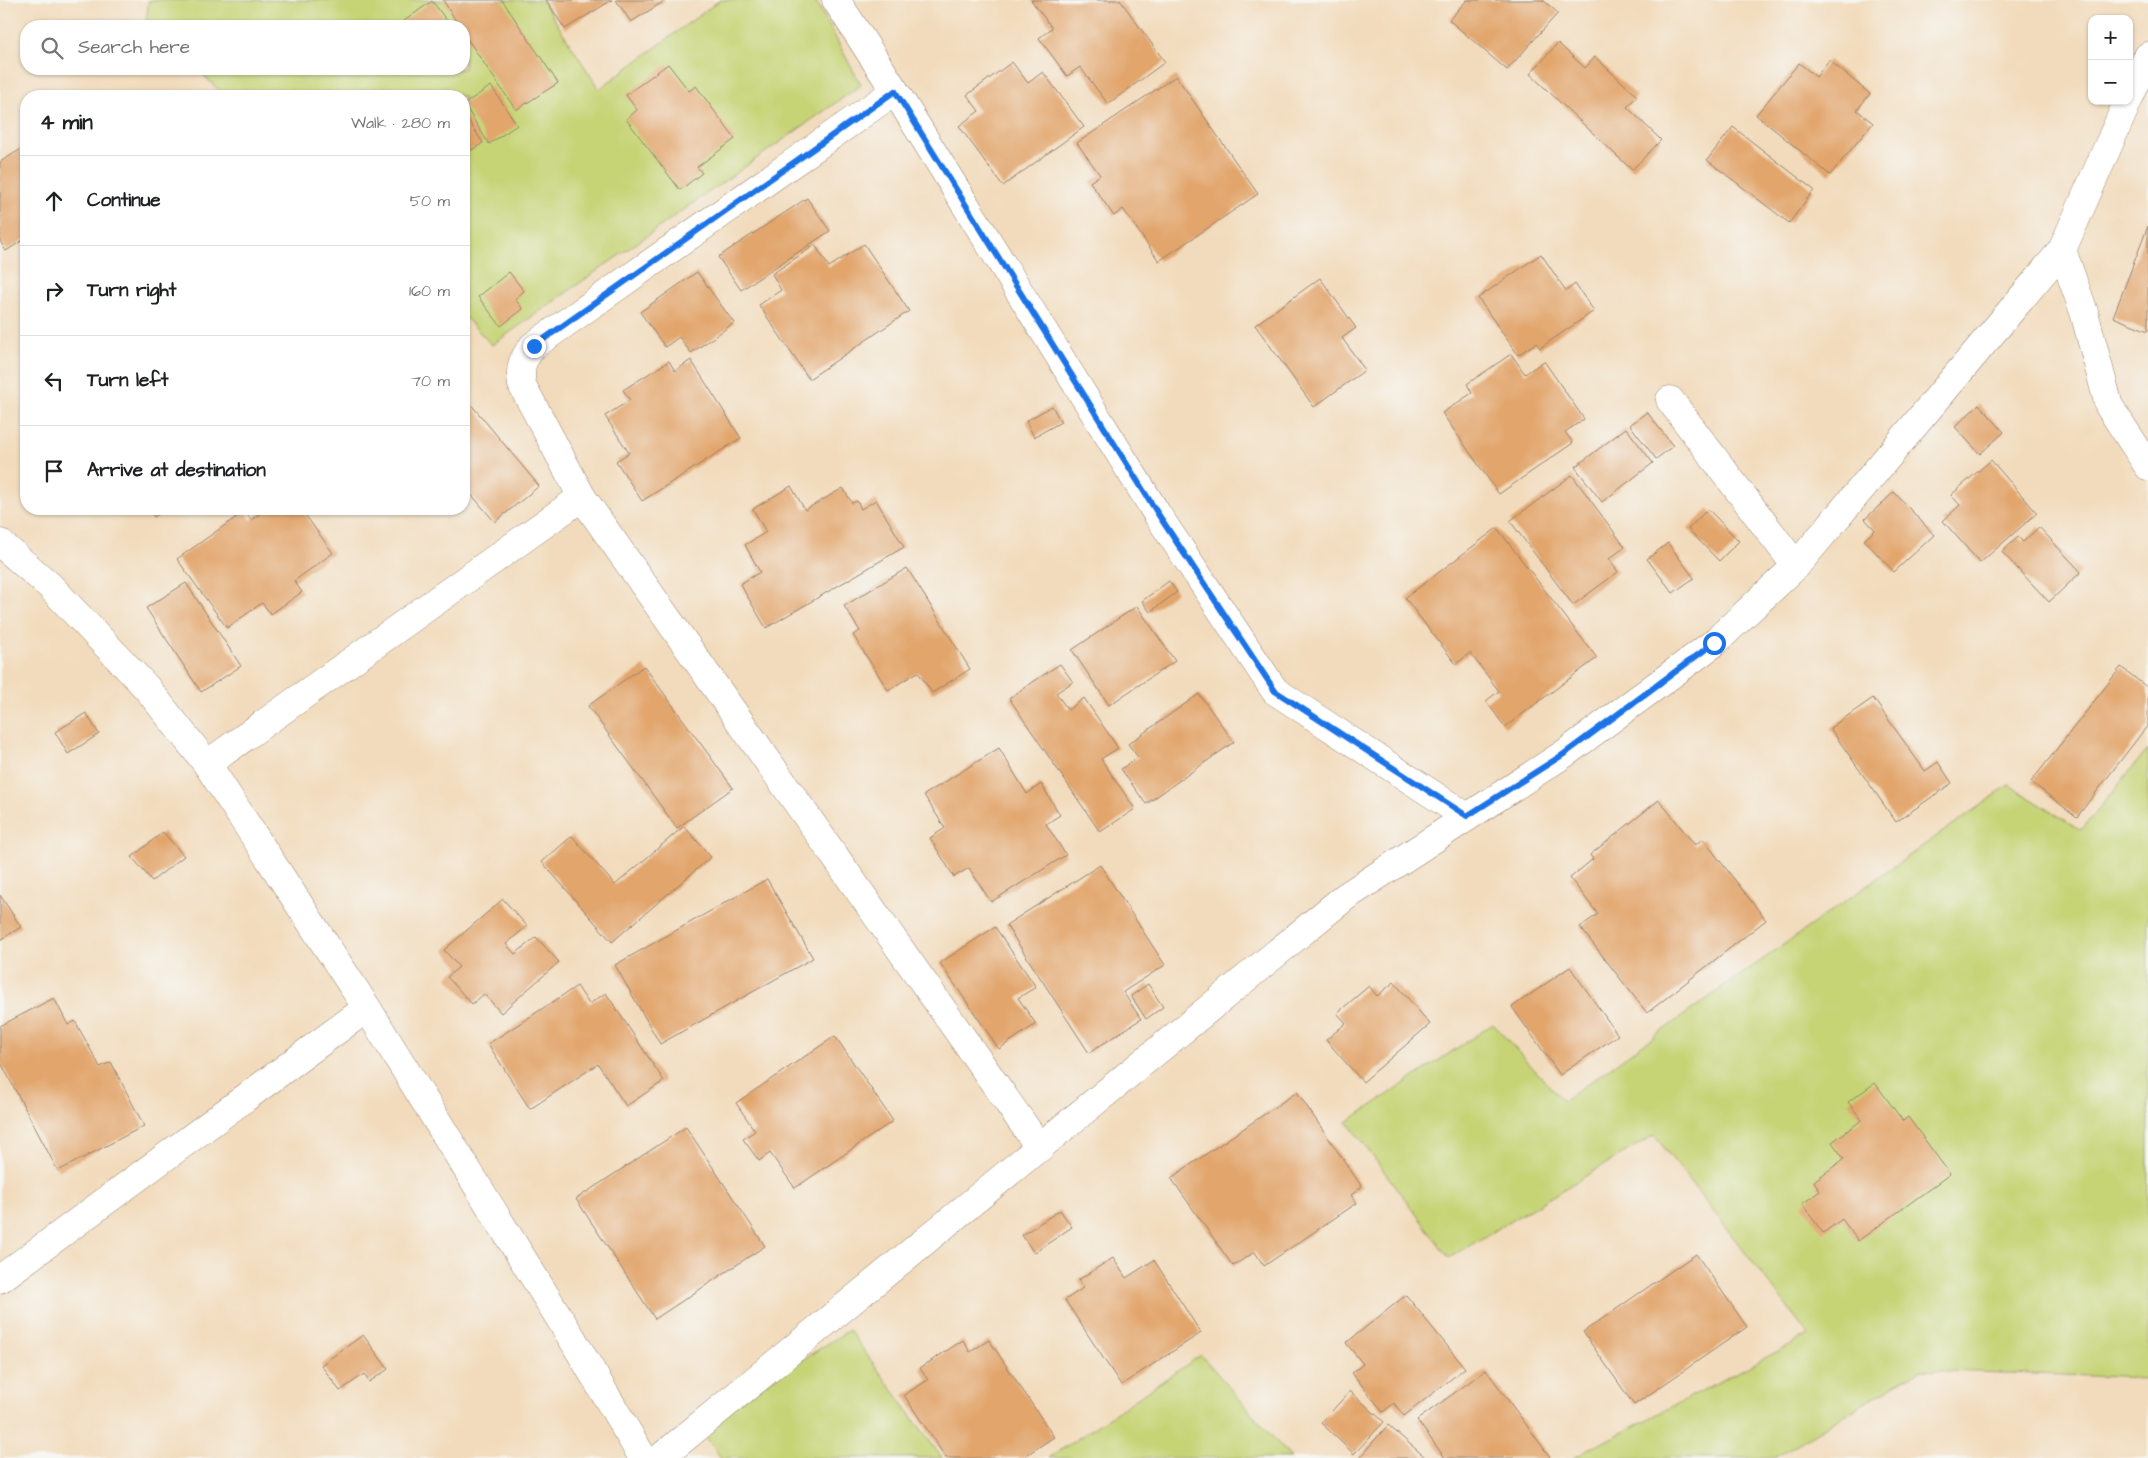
<!DOCTYPE html>
<meta charset="utf-8">
<style>
:root{--surface:#fff;--page:#f6f6f6;--text:#202124;--muted:#757577;--line:#e0e0e0}
body{margin:0;font-family:"Architects Daughter",sans-serif;background:var(--page);color:var(--text)}
.controls{position:absolute;right:15px;top:15px;display:grid;overflow:hidden;border-radius:10px;box-shadow:0 1px 4px #0004}
.controls button{width:45px;height:45px;display:grid;place-items:center;padding:0;border:0;border-bottom:1px solid var(--line);background:var(--surface);color:var(--text);font:25px sans-serif}
.stop{position:absolute;width:15px;height:15px;margin:-11px;border:4px solid #1a73e8;border-radius:50%;background:#fff}
.stop.end{background:#1a73e8;border-color:#fff;box-shadow:0 1px 5px #0008}
.list{margin:0;padding:0;list-style:none}
h2{display:flex;justify-content:space-between;align-items:center;height:65px;margin:0;padding:0 20px;font-size:21px}
h2 small{font-size:16px;font-weight:400;color:var(--muted)}
.list li{display:grid;grid-template-columns:32px 1fr auto;gap:15px;align-items:center;box-sizing:border-box;height:90px;padding:0 20px;border-top:1px solid var(--line)}
.list b{display:block;font-size:19px;white-space:nowrap}
.list em{font-size:16px;font-style:normal;color:var(--muted)}
.icon{flex:none;width:28px;height:28px;fill:none;stroke:currentColor;stroke-width:2;stroke-linecap:round;stroke-linejoin:round}
.map{position:relative;flex:none;width:2148px;height:1458px;overflow:hidden}
.search{position:absolute;background:var(--surface);box-shadow:0 1px 4px #0004;left:20px;top:20px;width:450px;height:55px;display:flex;align-items:center;gap:12px;box-sizing:border-box;padding:0 18px;border-radius:20px;color:var(--muted);font-size:19px}
.panel{position:absolute;background:var(--surface);box-shadow:0 1px 4px #0004;left:20px;top:90px;width:450px;height:425px;border-radius:20px}
.map>svg:first-child{display:block}
.green{fill:#c6d476;stroke:#807f4a}
.building{fill:#e2a56c}
.lines{fill:none;stroke-linecap:round;stroke-linejoin:round}
.minor-casing{stroke:#96826d;stroke-width:29}
.minor{stroke:#fff;stroke-width:28}
.route{stroke:#1a73e8;stroke-width:6}
</style>
<div class="map">
<svg width="2148" height="1458" viewBox="0 0 2148 1458">
<rect width="100%" height="100%" fill="#f6f6f2"/>
<filter id="ink" filterUnits="userSpaceOnUse"><feTurbulence type="fractalNoise" baseFrequency=".02" numOctaves="2"/><feDisplacementMap in="SourceGraphic" scale="10" xChannelSelector="R" yChannelSelector="G"/><feConvolveMatrix kernelMatrix="1 2 1 2 8 2 1 2 1" color-interpolation-filters="sRGB"/></filter>
<filter id="wash" filterUnits="userSpaceOnUse"><feTurbulence type="fractalNoise" baseFrequency=".0096" numOctaves="4" result="noise"/><feDisplacementMap in="SourceGraphic" scale="20" xChannelSelector="R" yChannelSelector="G"/><feGaussianBlur stdDeviation="1.12" result="paint"/><feColorMatrix in="noise" values="0 0 0 0 0 0 0 0 0 0 0 0 0 0 0 0 0 1.4 0 .05"/><feComposite in="paint" operator="in"/></filter>
<g filter="url(#wash)">
<rect width="100%" height="100%" fill="#f2dbbc"/>
<g class="green">
<path d="M149 0H542L599 89 720 0H815L861 85 492 345 464 316V96H225L197 69H464V26H154L146 19Z"/>
<path d="M2148 749V1378L1919 1370 1774 1458H1573L1809 1335 1654 1135 1449 1258 1347 1122 1493 1024 1563 1101 2009 785 2081 830Z"/>
<path d="M849 1330 942 1458H721L700 1429 755 1390Z"/>
<path d="M1201 1355 1291 1458H1049Z"/>
</g>
<g id="blocks">
<g class="building">
<path d="M443 0H502L558 83 516 110 464 34V26H459Z"/>
<path d="M546 0H612L565 29Z"/>
<path d="M616 0H666L631 22Z"/>
<path d="M1031 0H1120L1165 62 1108 104 1080 67 1067 76 1039 38 1052 28Z"/>
<path d="M1467 0H1543L1558 13 1507 70 1449 20Z"/>
<path d="M432 1 451 26H397Z"/>
<path d="M1558 43 1585 68 1595 57 1637 96 1627 107 1661 140 1632 170 1530 74Z"/>
<path d="M1829 60 1870 94 1857 110 1873 123 1830 175 1756 115 1799 63 1816 77Z"/>
<path d="M1012 62 1028 83 1043 72 1084 127 1003 186 959 126 979 111 967 95Z"/>
<path d="M668 64 689 91 696 86 735 139 697 167 702 173 680 190 626 119 637 110 626 95Z"/>
<path d="M1176 76 1258 194 1159 261 1123 209 1114 216 1090 182 1100 175 1077 143Z"/>
<path d="M491 86 517 125 489 144 464 104Z"/>
<path d="M464 114 483 143 464 155Z"/>
<path d="M1733 127 1814 190 1789 223 1707 160Z"/>
<path d="M26 146V238L6 251 0 241V162Z"/>
<path d="M807 198 830 231 741 290 718 257Z"/>
<path d="M2148 226V331L2113 317Z"/>
<path d="M864 244 909 311 809 379 759 305 781 290 772 274 815 245 829 267Z"/>
<path d="M1541 254 1566 291 1575 284 1594 311 1540 348 1536 343 1518 355 1478 298Z"/>
<path d="M509 272 524 291 515 299 523 309 501 326 478 297Z"/>
<path d="M697 272 734 323 691 353 679 337 665 347 640 312Z"/>
<path d="M1320 278 1356 328 1342 338 1365 370 1314 407 1255 325Z"/>
<path d="M1511 354 1525 374 1544 361 1584 419 1565 432 1573 443 1499 494 1442 413 1472 393 1467 384Z"/>
<path d="M691 360 741 438 642 501 616 461 629 453 605 416 630 400 623 390 669 361 675 371Z"/>
<path d="M464 396 539 486 495 522 464 486Z"/>
<path d="M1979 404 2004 432 1980 454 1955 427Z"/>
<path d="M1052 406 1061 422 1034 437 1026 421Z"/>
<path d="M1647 412 1673 446 1656 459 1630 425Z"/>
<path d="M1626 428 1653 463 1602 502 1575 467Z"/>
<path d="M1991 460 2037 513 1980 563 1943 521 1960 505 1951 495Z"/>
<path d="M1572 475 1625 547 1609 559 1618 572 1573 605 1510 521Z"/>
<path d="M791 486 805 510 843 488 852 503 857 501 861 509 876 500 904 547 766 628 740 584 760 572 745 545 766 532 753 509Z"/>
<path d="M1894 492 1934 535 1894 572 1864 540 1875 530 1865 519Z"/>
<path d="M149 509H167L154 517Z"/>
<path d="M266 509H301L333 553 294 581 302 592 271 614 262 603 227 628 177 559 245 511 251 520Z"/>
<path d="M1708 509 1739 541 1719 561 1688 529Z"/>
<path d="M2039 527 2081 572 2049 602 2002 552 2018 537 2023 542Z"/>
<path d="M1497 528 1597 658 1505 727 1486 701 1499 691 1470 653 1456 664 1405 598Z"/>
<path d="M1668 543 1694 578 1673 593 1647 559Z"/>
<path d="M907 568 970 669 932 693 918 672 888 690 853 635 860 631 844 606Z"/>
<path d="M1169 581 1177 592 1150 612 1142 601Z"/>
<path d="M186 583 241 666 201 692 146 608Z"/>
<path d="M1137 606 1175 661 1109 705 1072 650Z"/>
<path d="M1060 664 1073 682 1056 693 1068 710 1084 698 1118 748 1101 759 1135 809 1100 832 1009 698Z"/>
<path d="M644 666 733 788 677 828 588 706Z"/>
<path d="M2121 667 2148 688V725L2077 817 2031 782Z"/>
<path d="M1199 694 1234 742 1146 804 1121 769 1138 757 1128 744Z"/>
<path d="M1873 698 1925 771 1938 762 1952 783 1896 822 1830 728Z"/>
<path d="M86 713 99 734 68 754 55 732Z"/>
<path d="M999 748 1027 794 1041 784 1060 815 1046 824 1066 855 991 902 969 868 954 877 930 838 945 828 924 795Z"/>
<path d="M1659 800 1695 845 1703 839 1766 920 1647 1013 1580 927 1598 914 1570 878 1593 859 1590 855Z"/>
<path d="M684 826 711 857 612 942 542 862 572 836 615 885Z"/>
<path d="M163 832 184 856 152 881 132 857Z"/>
<path d="M1100 865 1165 965 1123 992 1141 1019 1089 1053 1006 925Z"/>
<path d="M767 879 813 958 660 1044 615 965Z"/>
<path d="M0 895 21 927 0 940Z"/>
<path d="M503 899 527 926 506 944 515 954 536 937 559 962 501 1013 484 994 472 1004 447 977 459 967 444 950Z"/>
<path d="M995 927 1036 987 1018 998 1036 1024 999 1049 940 963Z"/>
<path d="M1570 967 1618 1035 1560 1075 1512 1007Z"/>
<path d="M1394 982 1430 1024 1363 1082 1326 1040 1346 1023 1337 1013 1369 986 1377 996Z"/>
<path d="M1148 984 1163 1007 1146 1019 1131 996Z"/>
<path d="M577 986 589 1004 606 993 664 1081 626 1106 598 1064 530 1109 488 1044Z"/>
<path d="M54 998 68 1025 75 1021 100 1067 111 1062 144 1126 58 1171 0 1061V1026Z"/>
<path d="M835 1036 893 1121 795 1188 770 1153 759 1161 743 1139 755 1131 736 1103Z"/>
<path d="M1875 1083 1903 1121 1908 1117 1950 1174 1858 1241 1842 1219 1823 1233 1802 1204 1820 1191 1814 1181 1844 1159 1832 1142 1862 1120 1848 1102Z"/>
<path d="M1297 1092 1362 1187 1351 1195 1357 1203 1264 1266 1255 1252 1233 1266 1171 1178Z"/>
<path d="M686 1127 765 1246 655 1319 576 1199Z"/>
<path d="M1060 1210 1072 1227 1034 1253 1022 1235Z"/>
<path d="M1696 1254 1747 1327 1634 1405 1583 1332Z"/>
<path d="M1113 1258 1126 1278 1154 1260 1201 1333 1121 1385 1065 1300 1083 1288 1078 1280Z"/>
<path d="M1406 1295 1465 1368 1404 1416 1394 1403 1383 1412 1352 1373 1363 1364 1346 1343Z"/>
<path d="M363 1335 388 1369 369 1382 364 1374 340 1391 321 1365Z"/>
<path d="M963 1340 970 1352 989 1340 1054 1437 1022 1458H946L904 1395 928 1380 920 1368Z"/>
<path d="M1486 1370 1550 1457 1548 1458H1445L1417 1420Z"/>
<path d="M1350 1391 1384 1422 1354 1454 1321 1423Z"/>
<path d="M1388 1425 1426 1458H1359Z"/>
</g>
</g>
</g>
<g filter="url(#ink)">
<use href="#blocks" fill-opacity="0" stroke="#96826d" stroke-width="1"/>
<g class="lines">
<defs>
<g id="minor">
<path d="M836 0 895 91 1157 514 1275 691 1467 817"/>
<path d="M895 91 533 346C522 360 519 367 522 385L582 497 1040 1148"/>
<path d="M2129 98 2148 56"/>
<path d="M2128 101 2062 250 2084 312 2109 406 2148 466"/>
<path d="M1670 400 1796 566"/>
<path d="M0 543 49 585 146 687 207 764 367 1008 573 1340 643 1458"/>
<path d="M207 764 582 497"/>
<path d="M0 1279 367 1008"/>
<path d="M660 1458 1345 897 1564 754 1714 643 1796 566 2062 250"/>
</g>
</defs>
<use href="#minor" class="minor-casing"/>
<use href="#minor" class="minor"/>
</g>
</g>
<g class="lines" filter="url(#ink)">
<path class="route" d="M534 346 895 91 1158 514 1275 691 1467 816 1564 754 1714 643"/>
</g>
</svg>
<div class="controls">
<button>+</button>
<button>−</button>
</div>
<div class="stop" style="left:1714px;top:643px"></div>
<div class="stop end" style="left:534px;top:346px"></div>
<div class="search"><svg class="icon" aria-label="search" viewBox="0 0 24 24"><circle cx="10" cy="10" r="6"/><path d="M15 15l6 6"/></svg>Search here</div>
<section class="panel">
<h2>4 min<small>Walk · 280 m</small></h2>
<ul class="list">
<li><svg class="icon" aria-label="ahead" viewBox="0 0 24 24"><path d="M12 20V5M6 11l6-6 6 6"/></svg><div><b>Continue</b></div><em>50 m</em></li>
<li><svg class="icon" aria-label="right" viewBox="0 0 24 24"><path d="M7 20v-9h11M14 6l5 5-5 5"/></svg><div><b>Turn right</b></div><em>160 m</em></li>
<li><svg class="icon" aria-label="left" viewBox="0 0 24 24"><path d="M17 20v-9H6M10 6l-5 5 5 5"/></svg><div><b>Turn left</b></div><em>70 m</em></li>
<li><svg class="icon" aria-label="arrive" viewBox="0 0 24 24"><path d="M6 21V4h12l-3 4 3 4H6"/></svg><div><b>Arrive at destination</b></div></li>
</ul>
</section>
</div>
